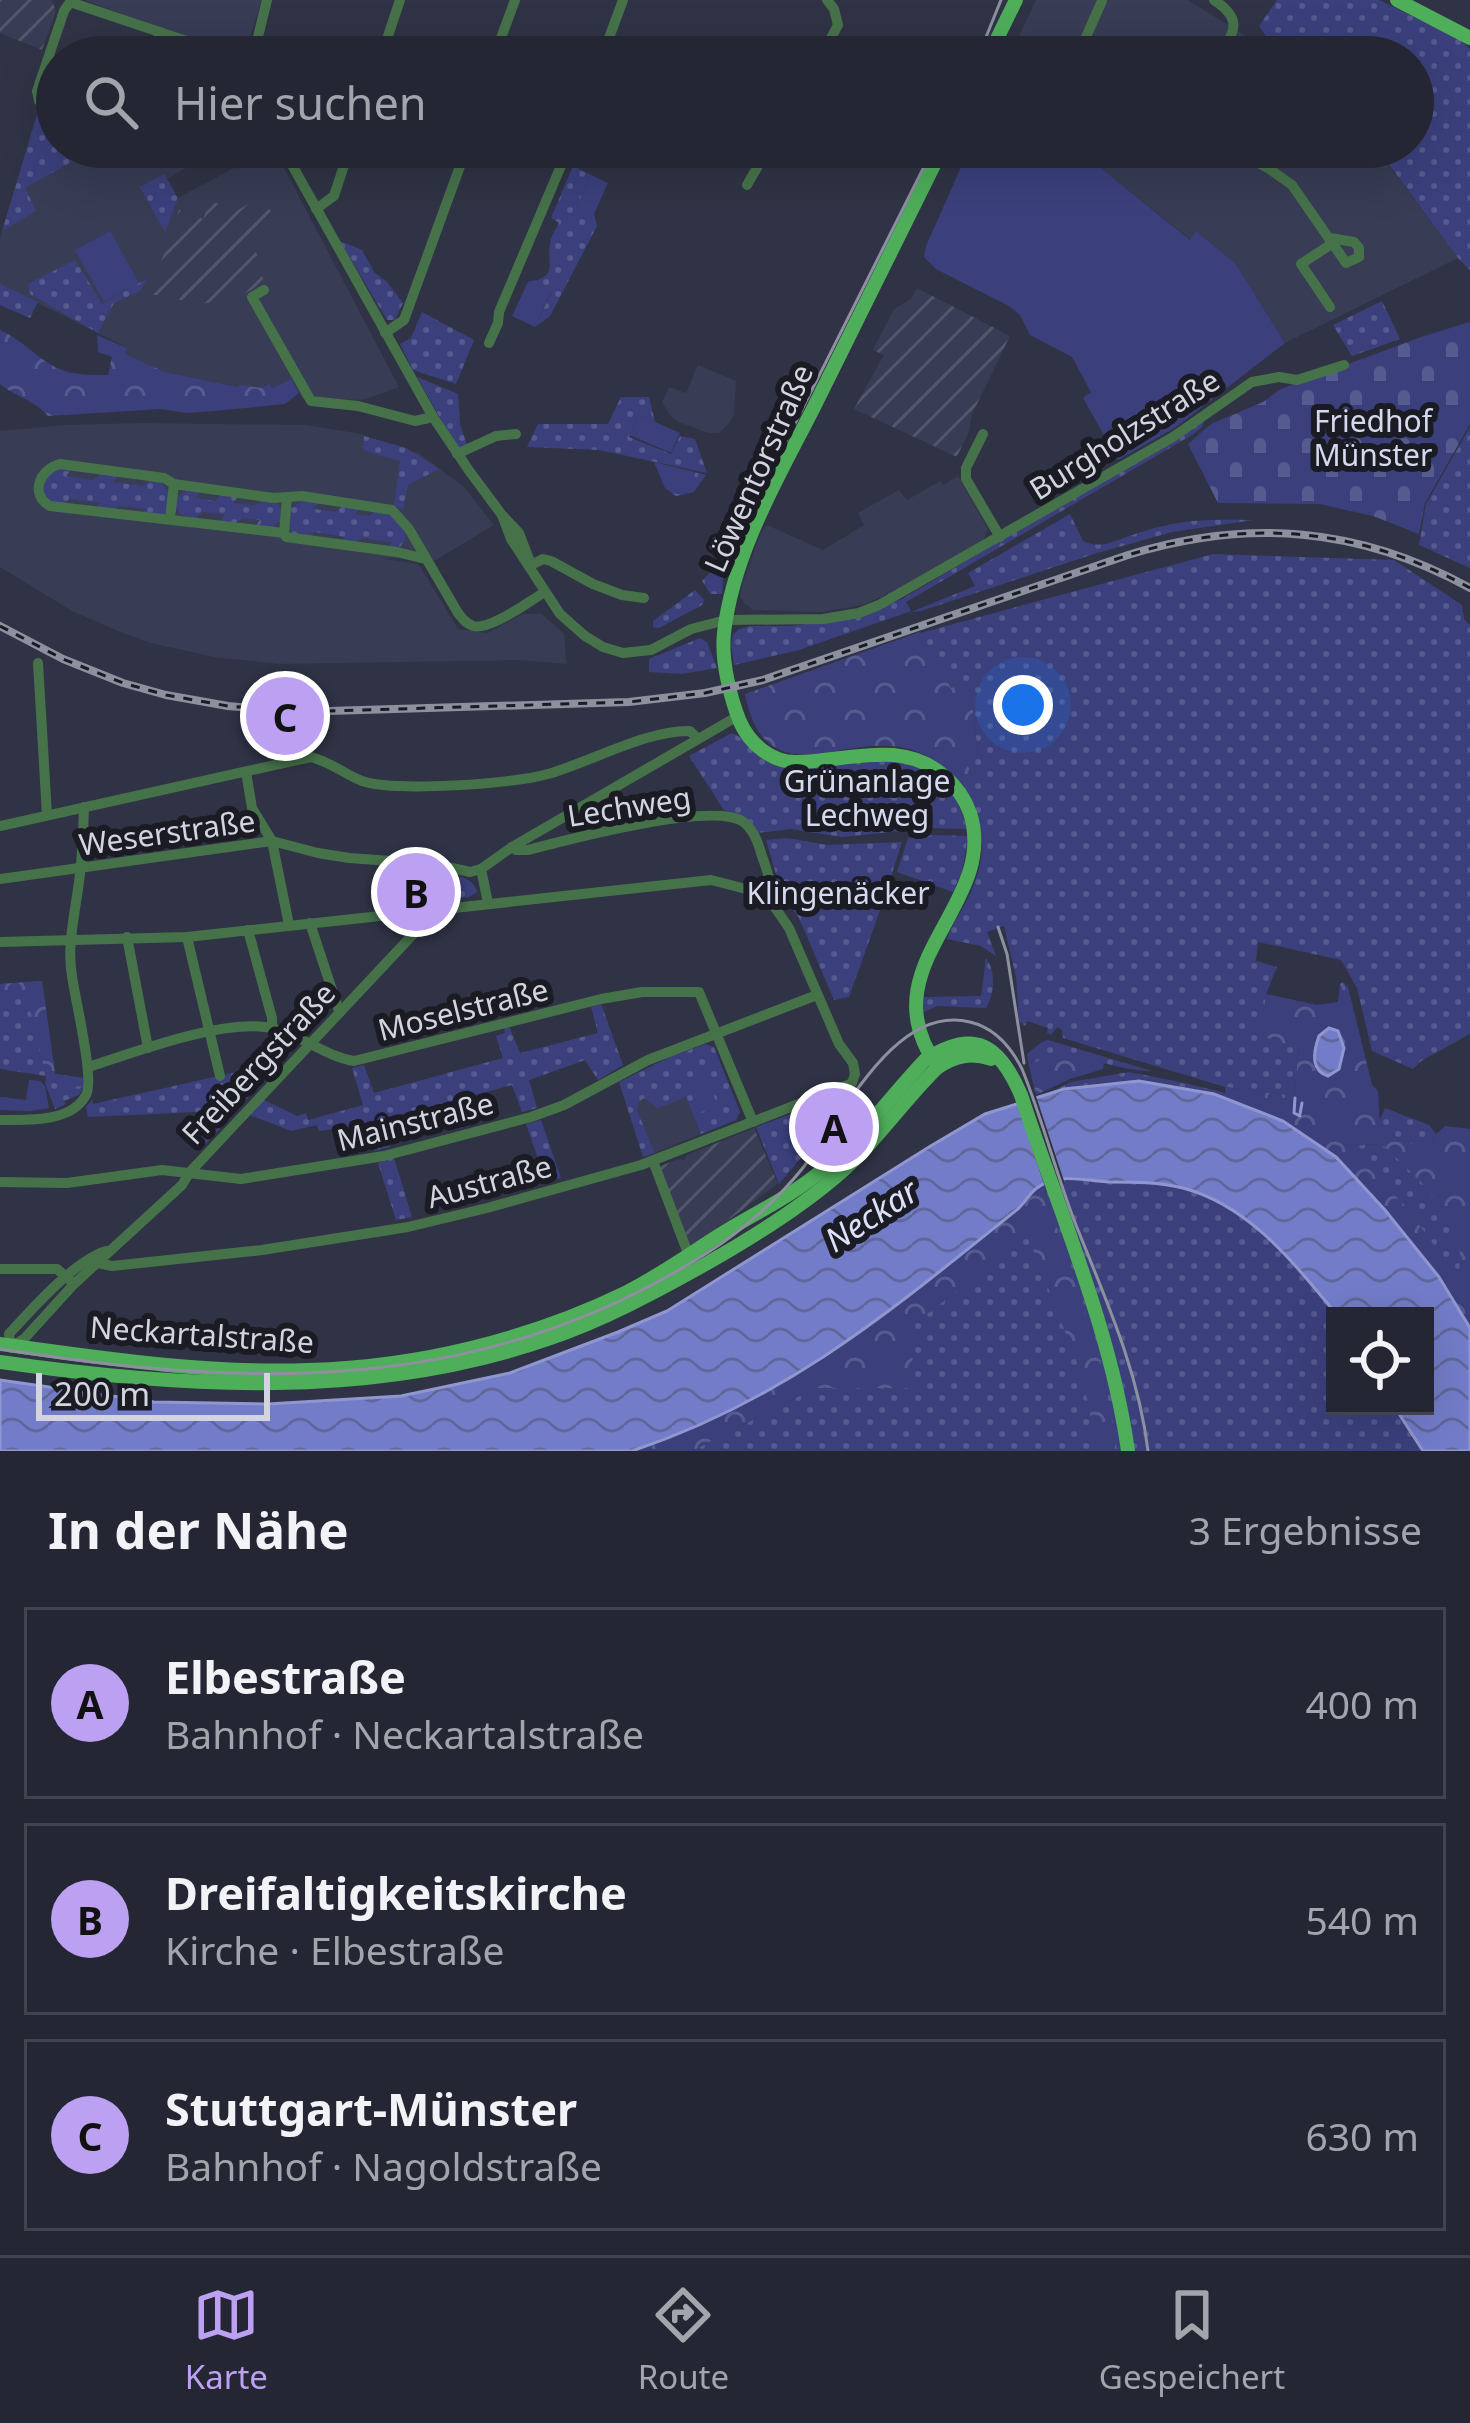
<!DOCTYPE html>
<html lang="de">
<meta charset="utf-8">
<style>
:root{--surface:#242634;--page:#2c2e3c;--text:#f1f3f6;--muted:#a3a5ac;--line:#41434f;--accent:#bca0f2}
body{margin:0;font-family:"Noto Sans",sans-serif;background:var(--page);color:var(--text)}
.controls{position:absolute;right:36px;bottom:36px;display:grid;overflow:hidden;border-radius:0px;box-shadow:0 12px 48px #0002}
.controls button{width:108px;height:108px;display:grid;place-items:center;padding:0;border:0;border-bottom:3px solid var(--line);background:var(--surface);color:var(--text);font:60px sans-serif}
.scale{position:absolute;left:36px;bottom:30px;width:234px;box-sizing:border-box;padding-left:12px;border:6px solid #d2d5e0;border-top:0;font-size:33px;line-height:42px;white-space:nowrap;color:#d2d5e0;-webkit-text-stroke:9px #1a1b23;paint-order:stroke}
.you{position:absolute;left:1023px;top:705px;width:42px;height:42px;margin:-30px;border:9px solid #fff;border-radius:50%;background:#1a73e8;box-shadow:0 0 0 18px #1a73e833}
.badge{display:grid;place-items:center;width:78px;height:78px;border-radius:50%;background:var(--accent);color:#111;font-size:39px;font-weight:700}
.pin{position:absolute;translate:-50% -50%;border:6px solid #fff;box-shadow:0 3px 12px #0006}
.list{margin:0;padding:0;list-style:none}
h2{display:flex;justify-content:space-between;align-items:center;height:156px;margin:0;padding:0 48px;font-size:51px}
h2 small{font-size:39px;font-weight:400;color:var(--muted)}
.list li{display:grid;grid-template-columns:78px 1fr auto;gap:36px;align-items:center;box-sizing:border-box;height:192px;margin:0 24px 24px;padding:0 24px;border:3px solid var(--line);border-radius:0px}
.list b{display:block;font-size:45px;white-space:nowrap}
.list p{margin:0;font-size:39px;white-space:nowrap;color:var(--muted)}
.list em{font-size:39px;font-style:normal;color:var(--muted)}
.icon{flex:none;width:66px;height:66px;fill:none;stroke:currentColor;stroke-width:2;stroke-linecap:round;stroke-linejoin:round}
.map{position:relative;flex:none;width:1470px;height:1451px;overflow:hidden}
.search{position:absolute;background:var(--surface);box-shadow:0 12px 48px #0002;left:36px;right:36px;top:36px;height:132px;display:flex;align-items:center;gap:30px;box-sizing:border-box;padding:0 42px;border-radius:66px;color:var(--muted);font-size:45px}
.sheet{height:804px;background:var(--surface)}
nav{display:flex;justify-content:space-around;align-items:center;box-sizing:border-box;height:168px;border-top:3px solid var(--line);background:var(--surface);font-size:33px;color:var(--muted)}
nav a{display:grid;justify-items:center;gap:6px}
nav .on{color:var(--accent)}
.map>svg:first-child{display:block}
.built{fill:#383c54}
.industrial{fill:url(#industrial-furrows)}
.green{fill:url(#green-dots)}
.forest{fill:url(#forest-crowns);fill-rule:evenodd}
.cemetery{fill:url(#cemetery-stones)}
.pitch{fill:#3b407d}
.water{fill:url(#water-waves);stroke:#9097d0;stroke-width:3}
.pier{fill:#303345}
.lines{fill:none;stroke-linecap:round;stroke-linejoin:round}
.stream{stroke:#9097d0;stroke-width:3}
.minor{stroke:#46724a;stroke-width:10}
.major{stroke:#4eae5a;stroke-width:14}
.tram{stroke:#8d909e;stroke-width:3}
.rail-casing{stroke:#8d909e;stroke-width:8}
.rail{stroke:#1a1b23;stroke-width:3;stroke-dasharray:9;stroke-linecap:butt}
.labels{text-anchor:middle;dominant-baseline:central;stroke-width:12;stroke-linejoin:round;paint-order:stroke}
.park-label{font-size:30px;fill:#d5d9ee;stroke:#1a1b23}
.street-label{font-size:30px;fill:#d2d5e0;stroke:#1a1b23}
.water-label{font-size:33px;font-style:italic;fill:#dee2f8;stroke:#1a1b23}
</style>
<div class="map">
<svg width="1470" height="1451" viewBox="0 0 1470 1451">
<defs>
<pattern id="industrial-furrows" width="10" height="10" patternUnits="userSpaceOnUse" patternTransform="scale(3)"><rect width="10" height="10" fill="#383c54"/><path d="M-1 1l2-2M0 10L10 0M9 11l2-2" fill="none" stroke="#54576c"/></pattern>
<pattern id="green-dots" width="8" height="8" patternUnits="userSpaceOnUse" patternTransform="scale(3)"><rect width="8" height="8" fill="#3b407d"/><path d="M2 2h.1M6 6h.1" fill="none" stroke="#565b8f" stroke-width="1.8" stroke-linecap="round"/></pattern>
<pattern id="forest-crowns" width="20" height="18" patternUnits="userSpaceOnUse" patternTransform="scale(3)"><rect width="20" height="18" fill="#3b407d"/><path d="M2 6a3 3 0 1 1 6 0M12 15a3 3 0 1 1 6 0" fill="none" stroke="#565b8f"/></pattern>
<pattern id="cemetery-stones" width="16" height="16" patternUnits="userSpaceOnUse" patternTransform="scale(3)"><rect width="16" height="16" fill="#3b407d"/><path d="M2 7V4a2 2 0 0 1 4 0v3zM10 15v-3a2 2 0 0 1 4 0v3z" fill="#565b8f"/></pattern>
<pattern id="water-waves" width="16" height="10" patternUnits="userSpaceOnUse" patternTransform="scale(3)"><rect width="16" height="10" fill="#737cc9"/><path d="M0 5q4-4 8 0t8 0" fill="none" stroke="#61679a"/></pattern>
</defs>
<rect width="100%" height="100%" fill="#303345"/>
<g class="built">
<path d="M84 0H262L245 53 196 41Z"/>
<path d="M1036 0H1188L1280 57H1009Z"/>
<path d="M39 108 57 114V147H163L201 159 167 179 178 198 273 147 399 387 363 400 302 398 291 379 272 388 238 387 165 372 124 354 126 347 0 284V238Z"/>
<path d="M1068 147H1375L1458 258 1285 343 1236 264 1197 232 1191 240 1086 156Z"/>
<path d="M698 365 736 381 734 414 730 422 719 433H708L679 422 672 418 662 402 669 387 686 393Z"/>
<path d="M142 423 306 425 356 433 420 454 464 487 494 525 436 560 380 558 417 564 421 568 458 629 487 633 523 614H542L564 634 566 664 519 660 279 664 213 657 151 643 118 631 72 611 0 567V431L64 425Z"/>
<path d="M958 476 988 529 984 539 899 589 863 605 822 612 753 610 744 603 740 595 743 582 760 535 767 525 823 550 864 525 858 513 899 490 907 500 940 481 943 485Z"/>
<path d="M645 1097H686L701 1134 655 1153 637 1110V1103Z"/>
</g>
<g class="industrial">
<path d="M0 0H52L56 12 42 50 0 33Z"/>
<path d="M262 196 280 228 251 244 258 256 252 260 265 282 235 299 200 304 150 294 179 210 203 219 210 201 238 210Z"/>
<path d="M917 288 1010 336 972 414 969 431 957 457 854 409 884 355 873 350 894 309 912 298Z"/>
<path d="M754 1128 778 1184 691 1247 659 1169 661 1166 678 1159 684 1160 687 1155Z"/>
</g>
<g class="green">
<path d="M1277 0H1379L1459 39 1470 49V270L1458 258 1376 147H1413V57H1280L1259 26Z"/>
<path d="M39 108 57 114V147H139L97 167 87 153 25 188 36 211 2 231 0 238Z"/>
<path d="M573 166 591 175 577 206 594 214 597 226 550 316 535 327 551 293 528 282C560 277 546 264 550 243 551 236 556 229 559 223L551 218Z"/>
<path d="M164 174 178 198 165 232 140 187Z"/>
<path d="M340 241 362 250 374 272 387 282 403 303 395 320H387Z"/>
<path d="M75 260 102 304 148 278 140 291 114 303 98 333 30 294 28 284Z"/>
<path d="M0 284 38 302 30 318 0 305Z"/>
<path d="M1382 301 1400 339 1352 356 1333 325Z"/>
<path d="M422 312 474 340 456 384 413 370 400 344 411 338Z"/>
<path d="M417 377 458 394 460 424 468 448 458 450Z"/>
<path d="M621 397H649L655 422 639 415 629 437 671 454 680 436 695 439 707 473 599 450 527 447 538 424H608Z"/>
<path d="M1204 420 1202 427 1192 435 906 602 911 611 799 650 734 665 731 644 733 635 739 629 750 626H790L844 620 902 599Z"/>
<path d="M1470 427V568L1419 545 1426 504Z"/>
<path d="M364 436 406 448 439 469 408 485 403 510 394 505 400 461 363 450Z"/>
<path d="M53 469H72L66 476 92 480 101 474 119 476 113 482 143 486 149 481H160L169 493 166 510 163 515 141 516 146 509 120 506 112 512 94 509 100 503 70 499 62 505 53 504 43 493 45 476Z"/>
<path d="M188 489 201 491 196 498 215 501 222 494 238 497 233 503 255 506 264 500 277 503 282 511 280 521 270 529 255 527 260 520 243 518 234 524 220 522 225 515 203 512 194 519 180 514 176 507V499Z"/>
<path d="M303 501 318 503 314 509 335 512 343 506 359 508 355 515 369 516 377 510 394 517 406 532 405 541 398 549H388L392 542 362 538 353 544 341 542 345 537 315 532 306 538 292 533 288 526 291 508Z"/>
<path d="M1070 514 1083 541C1100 549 1112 542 1129 536 1178 519 1203 519 1254 520L1172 532 1094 554 921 611 911 612 975 586 968 573Z"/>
<path d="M733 527 744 532 723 579 722 594H711L702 581 722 560Z"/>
<path d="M1213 554 1394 560 1462 605 1464 619 1470 625V1034L1421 1061 1413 1069 1372 1051 1357 988 1341 960 1258 942 1256 961 1277 967 1266 994 1299 1048 1294 1096 1225 1087 1063 1038 1062 1030 1057 1027 1051 1035 1047 1033 1048 1028 1027 1021 1025 1026 1019 1021 1016 977 1004 926 987 932 996 956 981 946 947 939C952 924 962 911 969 896 988 855 986 824 963 786L971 775 966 759 978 755 970 685 951 688 920 633Z"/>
<path d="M695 590 704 600 702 605 659 628 653 627V621Z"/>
<path d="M700 638 707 642 717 668 682 674 649 672V659Z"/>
<path d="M732 733C753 741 754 764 785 767 797 769 811 766 823 765 890 760 946 748 967 829L930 828 842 837 791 829 757 833 740 815 724 810 689 756Z"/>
<path d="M935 835 968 836 962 872 953 892 897 872 908 838Z"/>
<path d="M787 838 827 845 902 842 883 902 849 997 834 1000 799 918 773 883 778 881 766 840Z"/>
<path d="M434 872C450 875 472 874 477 892L469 897 438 901Z"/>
<path d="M986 958C996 972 995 993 986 1008L937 1006 924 1012 923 997 981 996Z"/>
<path d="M42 981 55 1074 83 1078 84 1086 79 1095 64 1101 66 1104 55 1109 45 1083 46 1076 0 1069V984Z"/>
<path d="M601 1004 623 1065 598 1080 585 1060 529 1080 537 1108 522 1112 512 1085 382 1120 390 1147 375 1151 366 1124 319 1131 317 1125 291 1131 250 1115 264 1100 297 1116 306 1113 308 1120 363 1105 352 1068 364 1065 374 1093 503 1058 496 1036 505 1033 504 1028 509 1026 520 1053 598 1033 591 1007Z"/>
<path d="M1048 1040 1152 1071C1111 1072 1070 1043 1029 1066L1027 1054 1042 1042Z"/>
<path d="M706 1044 714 1047 740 1112 736 1120 701 1134 686 1097 658 1108 644 1098 638 1103 637 1110 655 1153 643 1157 619 1082 672 1056Z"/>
<path d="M264 1066 268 1076 202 1148 196 1112 88 1117 86 1107 92 1100 93 1104Z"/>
<path d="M1129 1072C1173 1081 1253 1094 1288 1119 1296 1125 1303 1133 1310 1139 1235 1088 1139 1068 1051 1092L1071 1082Z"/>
<path d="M842 1095 847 1099 831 1120 826 1117 817 1130 821 1134 779 1184 756 1127Z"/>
<path d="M1385 1108 1429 1125 1436 1134 1429 1148 1421 1149 1380 1129 1378 1124Z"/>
<path d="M541 1120 561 1178 546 1182 526 1124Z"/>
<path d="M1382 1144C1407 1168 1457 1212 1468 1244 1470 1260 1470 1284 1470 1301L1346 1146Z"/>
<path d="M394 1158 412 1217 396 1220 378 1163Z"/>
<path d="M1070 1177C1097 1185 1125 1180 1154 1183 1238 1191 1287 1257 1338 1316H1335V1406H1394L1423 1451H692L815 1388 912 1387 779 1383 1041 1185Z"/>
</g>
<g class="forest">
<path d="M0 330C24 340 42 365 68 372 81 375 96 375 108 375L112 357 98 352 97 335 127 348 125 354 165 372 238 387 239 385 262 388 269 384 272 388 291 379 299 393 285 404 225 410 188 413 160 409 48 416C38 402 14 396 0 384Z"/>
<path d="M654 462 706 475 694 492 676 496 665 488Z"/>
<path d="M920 632 951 688 970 684 978 755 966 759 971 775 963 786C948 770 931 755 909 749 842 731 766 799 745 694Z"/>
<path d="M42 981 55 1074 83 1078 84 1086 72 1087 46 1076 29 1005 17 997 0 999V984Z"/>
<path d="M1343 982 1348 987 1372 1085 1378 1091 1380 1129 1421 1149 1429 1148 1436 1134 1445 1126 1470 1129V1328C1423 1251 1365 1170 1286 1123 1268 1113 1246 1107 1226 1099L1225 1087 1294 1096 1299 1048 1261 1036 1266 994 1317 1005 1338 1002 1340 984ZM1382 1144 1423 1184 1443 1209 1451 1234 1460 1252 1459 1279 1406 1207 1347 1146Z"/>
<path d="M1064 1055 1104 1062 1103 1069 1070 1079 1036 1095 1029 1066 1043 1058Z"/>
<path d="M29 1080 40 1081 45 1086 49 1108 31 1111 0 1110V1097L26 1100Z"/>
<path d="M1044 1189C1072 1275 1106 1361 1117 1451H1097L1083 1378 1028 1236 913 1325 912 1388H815L692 1451H633L669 1438 889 1312 1019 1208 1033 1191 1037 1194Z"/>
</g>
<path class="cemetery" d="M1470 322V424L1425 503 1419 534 1373 516 1320 504 1218 503 1188 444 1211 424 1263 402 1281 389 1424 336Z"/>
<g class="pitch">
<path d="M970 147H1068L1086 156 1190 240 1196 231 1236 264 1285 343 1176 427 1118 460 1083 398 1091 392 1072 357 1030 335 1020 315 1009 306 936 269 924 257 926 246Z"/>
<path d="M591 175 608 183 594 214 577 206Z"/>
<path d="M110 231 139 283 104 302 75 250Z"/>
<path d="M528 282 551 292 535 327 512 316Z"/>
<path d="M639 415 680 433 671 453 630 435Z"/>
<path d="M706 1077 718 1106 699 1113 687 1084Z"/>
</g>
<g class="water">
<path d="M1329 1028 1338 1031 1344 1048 1339 1069 1328 1076C1312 1071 1312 1055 1319 1036Z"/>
<path d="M1139 1081 1214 1094 1283 1121 1336 1157 1385 1210 1439 1277 1470 1328V1451H1423L1394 1406H1425V1316H1338C1295 1265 1251 1206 1183 1188 1159 1182 1134 1182 1109 1182 1085 1181 1059 1172 1037 1188 1030 1193 1025 1202 1019 1208 893 1309 788 1399 632 1451H0V1380L154 1402 268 1404 401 1396 510 1373 618 1332 667 1311 929 1147 985 1114 1064 1089Z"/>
</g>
<path class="pier" d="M1035 1093 1065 1184 1046 1190 1016 1100Z"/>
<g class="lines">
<g class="stream">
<path d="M1295 1098 1294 1113 1300 1116"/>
<path d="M1300 1114 1302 1103"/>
</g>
<g class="minor">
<path d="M1214 0C1243 19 1235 31 1219 57"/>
<path d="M70 2 234 57"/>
<path d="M1022 46 1042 57"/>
<path d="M151 57 160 32"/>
<path d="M253 57 267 0"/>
<path d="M381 57 400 0"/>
<path d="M494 57 515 0"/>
<path d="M602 57 623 0"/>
<path d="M821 57 838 25 834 9 827 0"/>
<path d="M1077 57 1102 1"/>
<path d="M57 107 39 101 37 91 64 11 70 2"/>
<path d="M184 147 204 153 209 147"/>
<path d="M282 147 433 417 470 472 502 515 519 533 529 559"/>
<path d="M1229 147 1268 168 1292 185 1346 263 1359 257V248L1354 242 1330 238"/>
<path d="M747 185 769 147"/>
<path d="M316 209 334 196 350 147"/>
<path d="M264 290 252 297 311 401 358 406 415 421 433 417"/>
<path d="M1330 307 1301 264 1333 243"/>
<path d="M385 333 404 320 467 147"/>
<path d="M489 343 498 323 499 312 569 147"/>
<path d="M983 434 966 468V479L1000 537"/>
<path d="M457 454 496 436 516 434"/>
<path d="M502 515 511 539 560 614 585 636 603 647 623 653 651 650 691 629 726 620 823 619 859 613 879 605 1173 437 1252 382 1279 377 1297 380 1344 365"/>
<path d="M170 518 174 484"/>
<path d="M284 533 287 497"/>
<path d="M425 559 397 552 286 537 284 533 50 506C29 494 40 469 60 464L164 478 174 484 274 498 302 496 392 510 409 529 458 613C463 619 465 623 473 626 490 631 529 601 545 592"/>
<path d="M531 565 543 559 551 561 593 584 622 595 644 598"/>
<path d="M38 663 47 815"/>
<path d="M246 772 252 808 272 841 289 925"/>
<path d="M0 826 311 757C331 762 344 774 362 781 394 792 514 784 548 774 591 762 646 730 690 731L697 738"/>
<path d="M512 847 516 850H528C566 840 710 802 742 821 753 828 758 842 761 853 766 869 774 883 766 898"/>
<path d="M481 869 512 847 738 716"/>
<path d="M481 869 488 903"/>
<path d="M0 879 272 841 318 853 349 858 434 864 470 872 481 869"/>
<path d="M310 923 339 1011"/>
<path d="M248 930 272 1018V1027"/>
<path d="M127 937 148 1048"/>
<path d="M187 937 220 1076"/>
<path d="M0 942 187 937 711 880 750 890 766 898 776 909 789 928 839 1044 853 1063 855 1074 852 1083 845 1086 641 1165 487 1208 408 1227 262 1250 112 1266 98 1263"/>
<path d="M89 1067C134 1052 230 1016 275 1029 303 1036 325 1056 354 1061L601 999 642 992H699L753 1122"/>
<path d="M0 1120C28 1120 71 1123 86 1095 95 1080 75 999 72 976 66 943 77 906 80 873 83 851 83 829 84 807"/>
<path d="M653 1161 689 1256"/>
<path d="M0 1182 67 1183 162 1170 241 1179 384 1156 531 1117 564 1105 648 1060 817 995"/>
<path d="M0 1269H57L72 1282"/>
<path d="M12 1346 24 1339 74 1284 182 1185 190 1172 435 911"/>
<path d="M11 1348 9 1334C32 1309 74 1261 106 1251"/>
</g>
<g class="major">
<path d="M1397 0 1470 38"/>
<path d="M988 57 1016 0"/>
<path d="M938 1067C865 966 1000 906 970 813 965 799 956 786 944 776 901 738 846 762 796 762 771 762 750 744 740 722 730 697 721 660 724 633 733 553 778 478 814 407 857 320 900 234 943 147"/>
<path d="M0 1344C102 1358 206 1374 309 1370 417 1367 528 1340 625 1293 661 1275 692 1252 726 1231 761 1210 795 1194 826 1167 862 1136 892 1095 925 1060 975 1027 1000 1046 1021 1095 1059 1212 1111 1329 1128 1451"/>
<path d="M0 1362C182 1388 371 1400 548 1339 603 1320 654 1293 704 1265 750 1239 799 1209 839 1174 876 1142 903 1101 938 1067 955 1056 971 1052 991 1059"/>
</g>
<g class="tram">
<path d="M978 57 1001 0"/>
<path d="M741 531 934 147"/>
<path d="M998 927 1007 954 1024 1063"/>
<path d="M0 1349C252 1389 483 1395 707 1253 741 1232 777 1200 802 1169 842 1119 894 1003 970 1022 995 1028 1011 1047 1022 1069 1042 1118 1055 1170 1074 1220 1104 1296 1138 1368 1148 1451"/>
</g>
<defs>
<path id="rail" d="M0 626 63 659 123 683 166 695 228 706 296 712 629 702 705 693 763 680 1128 555C1249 518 1359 527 1470 588"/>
</defs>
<use href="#rail" class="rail-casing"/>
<use href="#rail" class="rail"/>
</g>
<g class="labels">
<g class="park-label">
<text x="1373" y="420">Friedhof<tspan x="1373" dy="34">Münster</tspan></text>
<text x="867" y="780">Grünanlage<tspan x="867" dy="34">Lechweg</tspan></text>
<text x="838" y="892">Klingenäcker</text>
</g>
<g class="street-label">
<text transform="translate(1124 434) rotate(-32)">Burgholzstraße</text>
<text transform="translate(758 468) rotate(-66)">Löwentorstraße</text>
<text transform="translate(629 806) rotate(-9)">Lechweg</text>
<text transform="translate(167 832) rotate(-8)">Weserstraße</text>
<text transform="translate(463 1009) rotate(-14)">Moselstraße</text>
<text transform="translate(258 1063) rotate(-47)">Freibergstraße</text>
<text transform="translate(415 1121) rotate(-14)">Mainstraße</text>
<text transform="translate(489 1181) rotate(-15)">Austraße</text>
<text transform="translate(202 1334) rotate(4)">Neckartalstraße</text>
</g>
<g class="water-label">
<text transform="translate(871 1215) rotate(-33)">Neckar</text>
</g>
</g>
</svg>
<div class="controls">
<button><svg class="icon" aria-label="locate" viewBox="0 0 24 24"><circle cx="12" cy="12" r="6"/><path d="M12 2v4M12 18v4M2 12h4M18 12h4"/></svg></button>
</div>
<div class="scale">200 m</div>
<div class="you"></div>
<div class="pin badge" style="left:834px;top:1127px">A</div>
<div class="pin badge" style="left:416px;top:892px">B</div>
<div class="pin badge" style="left:285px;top:716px">C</div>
<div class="search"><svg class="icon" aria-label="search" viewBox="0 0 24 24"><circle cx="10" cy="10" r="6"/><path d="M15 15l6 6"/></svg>Hier suchen</div>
</div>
<section class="sheet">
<h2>In der Nähe<small>3 Ergebnisse</small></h2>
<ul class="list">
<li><span class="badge">A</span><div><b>Elbestraße</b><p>Bahnhof · Neckartalstraße</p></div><em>400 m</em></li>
<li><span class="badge">B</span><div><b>Dreifaltigkeitskirche</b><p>Kirche · Elbestraße</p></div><em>540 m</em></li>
<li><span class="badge">C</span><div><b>Stuttgart-Münster</b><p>Bahnhof · Nagoldstraße</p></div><em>630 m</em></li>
</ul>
</section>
<nav>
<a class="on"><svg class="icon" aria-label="map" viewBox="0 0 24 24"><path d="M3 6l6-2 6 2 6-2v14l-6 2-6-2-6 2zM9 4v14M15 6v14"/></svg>Karte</a>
<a><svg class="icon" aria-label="directions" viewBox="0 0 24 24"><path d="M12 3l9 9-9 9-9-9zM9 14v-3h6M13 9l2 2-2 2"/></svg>Route</a>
<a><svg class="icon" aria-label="saved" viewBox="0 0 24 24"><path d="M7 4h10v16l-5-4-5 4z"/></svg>Gespeichert</a>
</nav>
